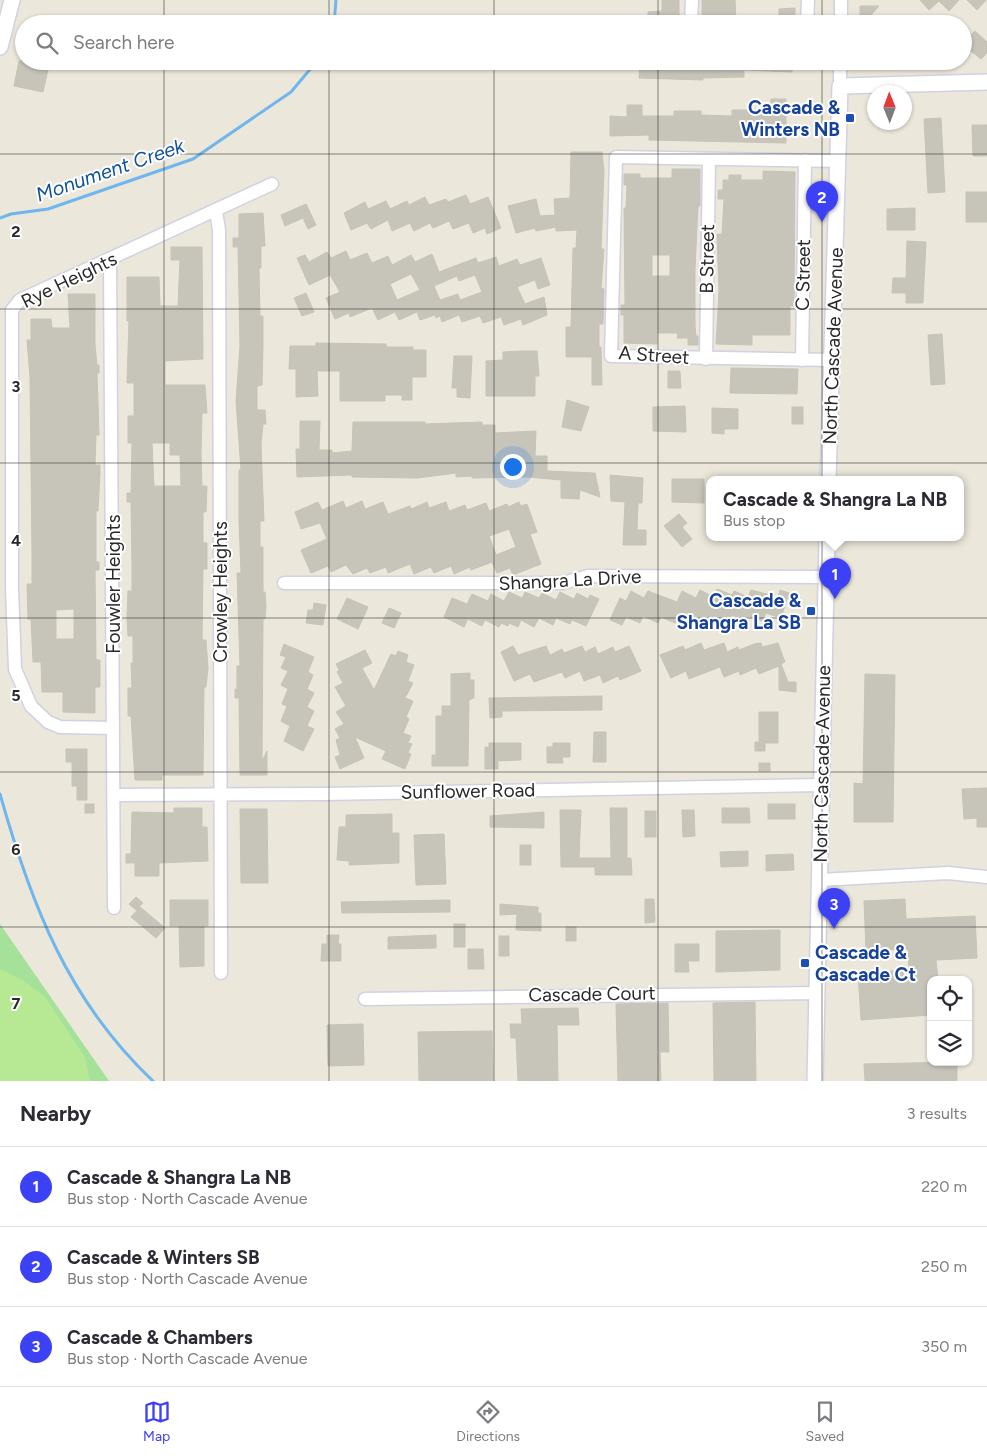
<!DOCTYPE html>
<meta charset="utf-8">
<style>
:root{--surface:#fff;--page:#f7f7f7;--text:#2b2b33;--muted:#7c7c81;--line:#e1e1e2;--accent:#3d41f6}
body{margin:0;font-family:Figtree,sans-serif;background:var(--page);color:var(--text)}
.controls{position:absolute;right:15px;bottom:15px;display:grid;overflow:hidden;border-radius:10px;box-shadow:0 1px 4px #0004}
.controls button{width:45px;height:45px;display:grid;place-items:center;padding:0;border:0;border-bottom:1px solid var(--line);background:var(--surface);color:var(--text);font:25px sans-serif}
.compass{position:absolute;left:867px;top:85px;width:45px;height:45px;border-radius:50%;background:var(--surface);box-shadow:0 1px 4px #0004;rotate:359deg}
.you{position:absolute;left:512px;top:466px;width:18px;height:18px;margin:-12px;border:4px solid #fff;border-radius:50%;background:#1a73e8;box-shadow:0 0 0 8px #1a73e833}
.badge{display:grid;place-items:center;width:32px;height:32px;border-radius:50%;background:var(--accent);color:#fff;font-size:16px;font-weight:700}
.pin{position:absolute;translate:-50% -41px;filter:drop-shadow(0 1px 2px #0008)}
.pin::after{content:'';position:absolute;top:26px;width:18px;height:15px;background:inherit;clip-path:polygon(0 0,100% 0,50% 100%)}
.popup{position:absolute;left:706px;top:476px;width:258px;height:65px;box-sizing:border-box;display:grid;place-content:center;border-radius:10px;background:var(--surface);filter:drop-shadow(0 1px 4px #0005);font-size:16px;white-space:nowrap;color:var(--muted)}
.popup b{font-size:19px;color:var(--text)}
.popup::after{content:'';position:absolute;left:50%;top:100%;margin-left:-10px;border:10px solid transparent;border-top-color:var(--surface)}
.list{margin:0;padding:0;list-style:none}
h2{display:flex;justify-content:space-between;align-items:center;height:65px;margin:0;padding:0 20px;font-size:21px}
h2 small{font-size:16px;font-weight:400;color:var(--muted)}
.list li{display:grid;grid-template-columns:32px 1fr auto;gap:15px;align-items:center;box-sizing:border-box;height:80px;padding:0 20px;border-top:1px solid var(--line)}
.list b{display:block;font-size:19px;white-space:nowrap}
.list p{margin:0;font-size:16px;white-space:nowrap;color:var(--muted)}
.list em{font-size:16px;font-style:normal;color:var(--muted)}
.icon{flex:none;width:28px;height:28px;fill:none;stroke:currentColor;stroke-width:2;stroke-linecap:round;stroke-linejoin:round}
.map{position:relative;flex:none;width:987px;height:1081px;overflow:hidden}
.search{position:absolute;background:var(--surface);box-shadow:0 1px 4px #0004;left:15px;right:15px;top:15px;height:55px;display:flex;align-items:center;gap:12px;box-sizing:border-box;padding:0 18px;border-radius:28px;color:var(--muted);font-size:19px}
.sheet{height:305px;background:var(--surface)}
nav{display:flex;justify-content:space-around;align-items:center;box-sizing:border-box;height:70px;border-top:1px solid var(--line);background:var(--surface);font-size:14px;color:var(--muted)}
nav a{display:grid;justify-items:center;gap:2px}
nav .on{color:var(--accent)}
.map>svg:first-child{display:block}
.green{fill:#a5e198}
.pitch{fill:#b7e894}
.lines{fill:none;stroke-linecap:round;stroke-linejoin:round}
.stream{stroke:#70b6ec;stroke-width:3}
.building{fill:#c7c5ba;stroke:#c7c3b5;fill-rule:evenodd}
.minor-casing{stroke:#d1d1e2;stroke-width:15}
.tertiary-casing{stroke:#d1d1e2;stroke-width:18}
.minor{stroke:#fff;stroke-width:12}
.tertiary{stroke:#fff;stroke-width:15}
.grid{fill:none;stroke:#292929;stroke-width:1;stroke-opacity:0.55}
.transit-dot{fill:#1a4fb4;stroke:#fff;stroke-width:2}
.labels{text-anchor:middle;dominant-baseline:central;stroke-width:4;stroke-linejoin:round;paint-order:stroke}
.transit-label{font-size:19px;font-weight:bold;fill:#164399;stroke:#fff;text-anchor:end}
.street-label{font-size:19px;fill:#292929;stroke:#fff}
.water-label{font-size:20px;font-style:italic;fill:#105297;stroke:#fff}
.grid-label{font-size:16px;text-anchor:middle;font-weight:bold;fill:#292929;stroke:#fff;stroke-width:4;stroke-linejoin:round;paint-order:stroke}
</style>
<div class="map">
<svg width="987" height="1081" viewBox="0 0 987 1081">
<rect width="100%" height="100%" fill="#ebe7db"/>
<path class="green" d="M0 924 109 1081H0Z"/>
<path class="pitch" d="M0 969 24 981 45 997 85 1057 90 1081H0Z"/>
<g class="lines">
<g class="stream">
<path d="M334 24 336 0"/>
<path d="M0 218 11 214 48 209 193 159 291 92 317 61"/>
<path d="M0 794C31 904 68 1001 153 1081"/>
</g>
</g>
<g class="building">
<path d="M662 0H679V22H648V12L662 11Z"/>
<path d="M702 0H735L736 24H702Z"/>
<path d="M920 0H959L949 11 939 1 929 10Z"/>
<path d="M967 0H986L977 10Z"/>
<path d="M860 6H879L871 15V22H860Z"/>
<path d="M795 8V23H779V9Z"/>
<path d="M975 31 987 42V53L981 59 971 51 963 59V43Z"/>
<path d="M19 61H50L43 92 14 86Z"/>
<path d="M640 61H792V72L744 70V77L703 78V80L639 78Z"/>
<path d="M771 99H786V143L649 140V135L610 136V116L627 117V105H642V116H674V111H701V115L732 116V110H770Z"/>
<path d="M941 118 945 192 928 193 924 119Z"/>
<path d="M972 125H987V156H973Z"/>
<path d="M571 152H602L604 171 601 249H604L601 288 604 289 603 324H599V347H601L602 385H592V357H566V327H571L573 248H576L577 230 556 231V227L536 231 535 228 516 233 508 206 536 199 540 216 555 215 554 199 570 198Z"/>
<path d="M672 169H700V206H698L695 269V326L696 336H698V345H688V338H677L678 333H657V344L624 343V315H621V305H625L624 208H626L627 185H624V174H640V178H672ZM652 255H670V276H652Z"/>
<path d="M763 171 795 172 794 306H790V335H752V345L716 344 719 292 717 234H722L724 199H718V190H723V180H729V175H741V180H763Z"/>
<rect x="966" y="192" width="21" height="30"/>
<path d="M466 195 470 204 488 197 501 228 487 234 485 228 473 233 469 223 453 229 449 221 433 228 430 223 414 231 410 223 392 231 388 220 371 229 367 223 351 230 344 213 365 202 368 209 386 201 390 209 407 201 409 205 425 197 429 205 446 199 448 202Z"/>
<path d="M306 204 316 225 308 229 303 218 285 226 281 215Z"/>
<path d="M915 208V230H887V209Z"/>
<path d="M263 213 265 246H261V268H259L260 316H263V346L262 385 257 386V410H265L266 424H263L261 444 264 521H260V547H263V592H265L266 606 265 619H263L262 761 267 751V775H240L239 698H235V689H237V666H240L237 573H241L239 521V470H241L236 401 240 346 238 247H233V238H239V214Z"/>
<path d="M907 241 926 242 923 303H906V293H892L893 278H906Z"/>
<path d="M171 247H202L203 359 165 361V385H205L207 413H202L201 455 202 486H207L206 512H203V543H207V569H203L202 640H206L208 668 206 687H204L203 775H162V780H135L131 716H128V688H132L131 663H133V636H128L127 618 128 591H132V566L131 502H127V493H131L132 443H128V416H134V383H127L129 321H127V277H159L160 306H178L180 260H171ZM152 443H170V455H180L181 486H154Z"/>
<path d="M346 251 350 260 367 253 372 263 388 256 392 265 411 255 415 262 432 254 439 272 476 258 478 263 496 257 499 266 517 259 520 265 541 258 550 285 538 289 535 280 517 287 525 304 544 297 547 315 523 325 521 319 504 325 501 317 483 323 480 316 462 322 459 315 442 322 440 316 436 318 435 315 420 320 417 312 399 320 395 312 378 320 372 308 350 317 349 313 335 319 326 298 340 292 330 275 309 285 297 258 305 255 309 262 327 252 331 258ZM411 274 420 290 397 300 390 284ZM475 275 482 292 460 300 458 294 440 300 434 286 457 276 459 281Z"/>
<path d="M306 293 314 312 302 316 294 298Z"/>
<path d="M68 294H95V345L97 365H99V373H97L99 435H96L95 465H100V473L98 511H96V562H99V570H95L96 660H100V687H95V713L63 712V692H42L41 662H33L31 619H28L27 584H32V554L30 377 27 340H31V319H51L52 328H70ZM74 609V639H56V610Z"/>
<path d="M942 334 945 384 931 385 928 335Z"/>
<path d="M316 343 386 344V347H413V350H426V377H412V400H402V395H385V401H340V371H317L318 396 296 397V369H289L290 346H316Z"/>
<path d="M522 351H537L539 376H535V396H486V361L503 360V352Z"/>
<path d="M454 356H472L470 398 457 397V388H452Z"/>
<path d="M731 368 798 369 797 394 730 393Z"/>
<path d="M668 371H680L681 388H668Z"/>
<path d="M567 400 589 407 581 431 562 427Z"/>
<path d="M685 406 686 432 653 431V407Z"/>
<rect x="792" y="407" width="11" height="17"/>
<path d="M712 408 738 409V429H724V434L712 433Z"/>
<path d="M300 421H320L319 450H332V453L352 451 353 422H425V424L482 422V425H495V433L536 431 535 456H547V471L595 473 600 497 580 490 579 499 561 498V480L528 477 472 478V476L456 477V473L418 478 352 477V475L297 477 296 449H300Z"/>
<path d="M610 475 643 478 642 503H638L637 530H646V545H623L625 502 611 501Z"/>
<path d="M672 479H704V503L672 502Z"/>
<path d="M343 501 346 508 362 501 365 509 383 502 388 514 410 506 411 509 427 502 429 508 446 502 449 511 465 505 467 510 486 503 489 511 507 504 508 507 519 502 521 506 527 504 537 532 530 534 541 564 513 575 510 568 497 573 492 562 471 570 470 567 454 574 451 566 434 573 431 567 414 574 410 564 388 573 386 567 370 573 367 568 353 574 346 565 331 572 328 566 311 573 301 550 327 539 320 523 301 529 295 512 318 502 322 510ZM509 529 516 547 496 555 489 536Z"/>
<path d="M679 514 687 523 682 527 692 539 682 547 664 526Z"/>
<path d="M717 589 732 595 734 591 748 597 751 590 778 597 780 590 789 593 781 618 766 613 762 621 748 616 746 621 732 615 729 622 714 616 711 623 696 616 693 623 678 616 675 623 661 617 658 623 643 616 640 623 626 617 622 625 610 620 620 598 626 601 631 591 644 598 648 591 677 602 682 591 696 598 700 590 714 597Z"/>
<path d="M509 592 522 598 525 592 539 598 542 593 556 600 560 592 574 599 577 593 588 599 590 595 599 599 586 626 572 620 570 624 556 618 553 625 539 618 534 627 521 620 518 627 509 623 508 626 501 623 499 627 485 620 482 626 468 619 464 627 444 617 452 598 467 604 472 594 488 601 491 594 504 601Z"/>
<path d="M347 598 368 607 358 629 337 619Z"/>
<path d="M314 603 326 605 323 625 306 623 308 610H313Z"/>
<path d="M389 608 401 613 394 628 382 623Z"/>
<path d="M701 643 704 650 724 643 727 652 738 647 739 650 754 644 761 643 762 647 778 643 785 662 781 664 788 682H796V692L779 690V666L759 674 756 668 740 675 739 671 724 677 720 667 689 679 686 671 671 678 660 655 683 646 685 650Z"/>
<path d="M284 644 314 657 308 672 313 675 307 689 314 693 307 707 314 711 307 726 314 729 303 751 284 741 290 726 281 721 287 706 282 704 288 689 281 685 288 671 281 668 286 657 280 655Z"/>
<path d="M513 646 518 655 546 646 550 655 562 649 564 653 582 646 585 652 595 647 598 654 613 647 615 652 629 646 641 671 620 680 618 676 603 683 600 675 584 681 580 671 565 678 562 672 534 682 530 674 514 681 501 652Z"/>
<path d="M365 650 372 663 362 668 374 690 391 654 396 656 398 651 408 655 406 662 414 665 408 681 413 683 405 698 413 701 406 717 409 719 403 733 411 736 408 743 412 744 408 753 411 754 405 769 382 759 386 751 355 737 364 758 340 769 335 757 340 755 336 740 340 738 335 729 344 724 336 712 346 706 335 687 343 683 337 672 339 670 336 664Z"/>
<path d="M470 673V680H474V698L469 700 468 766H432V755H436V716H442V706H451V674Z"/>
<path d="M865 674 895 675 893 822H854V783L863 784Z"/>
<path d="M602 696V710L502 711V717L490 718 489 698Z"/>
<path d="M759 712H778V743H765V751H755V742H759Z"/>
<path d="M594 732H606V762H593Z"/>
<path d="M489 743H521V760L498 761V769H485V747H489Z"/>
<path d="M553 743H570V757H562L563 763H547V747H553Z"/>
<path d="M66 749H87V800H77V786H72V762H66Z"/>
<rect x="759" y="763" width="11" height="8"/>
<path d="M987 788V827H977V818L964 819 962 789Z"/>
<rect x="85" y="804" width="9" height="9"/>
<rect x="768" y="804" width="27" height="15"/>
<path d="M174 808H202V827H207L208 861 159 863V876H135V863H126V854H131L132 812 174 813Z"/>
<path d="M610 808H627V858H631L632 875H595V867H561L560 810H581L579 858H611Z"/>
<path d="M722 808H749L750 823H722Z"/>
<path d="M240 809H267L268 883H241Z"/>
<path d="M682 810H694L695 836 683 837Z"/>
<rect x="645" y="811" width="11" height="26"/>
<path d="M544 812V828L490 827V816Z"/>
<path d="M392 814V833H399V863L349 865V861L337 860 339 827H346V815Z"/>
<path d="M444 834 446 884 416 885 414 835Z"/>
<rect x="520" y="845" width="11" height="20"/>
<path d="M748 851V866L721 867 720 852Z"/>
<path d="M793 854 794 870 766 871V855Z"/>
<path d="M136 897 143 903 136 910 129 904Z"/>
<path d="M645 899H654L655 922 645 923Z"/>
<path d="M905 899 906 919 975 916 977 958 936 960 938 980H931V1015L861 1020 858 973 909 970 908 949 866 950 864 901Z"/>
<path d="M170 900H208V926H204V966L180 967 179 926H170Z"/>
<path d="M450 900V912L342 913 341 902Z"/>
<path d="M500 904 538 907V913H541V931L516 930 517 914 500 915Z"/>
<path d="M140 907 165 928 156 938 131 917Z"/>
<rect x="454" y="924" width="11" height="23"/>
<rect x="566" y="927" width="10" height="14"/>
<path d="M780 930V970L716 972V931Z"/>
<path d="M327 935H339L338 944H341V961H321L322 944H327Z"/>
<path d="M436 935V948L388 949V937Z"/>
<rect x="499" y="936" width="10" height="20"/>
<path d="M675 944H699V961H688L689 972H675Z"/>
<path d="M468 949H483L484 969H468Z"/>
<path d="M755 1002 756 1081H714L713 1003Z"/>
<path d="M668 1003 669 1052H660L661 1081H618L616 1004Z"/>
<path d="M578 1008 579 1025H557L558 1081H518L516 1038H511L510 1024H522L521 1009Z"/>
<path d="M363 1024 364 1065 328 1066 327 1025Z"/>
<path d="M492 1031 493 1081H419L418 1032Z"/>
<path d="M957 1062V1081H865L864 1064Z"/>
</g>
<g class="lines">
<defs>
<g id="minor">
<path d="M691 24 692 0"/>
<path d="M807 24 808 0"/>
<path d="M841 24V0"/>
<path d="M840 86V61"/>
<path d="M216 211 219 230 221 973"/>
<path d="M110 260 114 908"/>
<path d="M706 359 709 159"/>
<path d="M802 360 805 160"/>
<path d="M832 360 611 356 616 157 838 161"/>
<path d="M284 583H563L588 576 826 577"/>
<path d="M113 728 60 727 48 722 31 706 15 669 12 588V310L20 300 272 184"/>
<path d="M114 795 324 794 822 785"/>
<path d="M820 880 948 873 987 877"/>
<path d="M365 999 818 993"/>
</g>
<g id="tertiary">
<path d="M0 47 12 0"/>
<path d="M828 480 840 86 987 82"/>
<path d="M815 1081 827 538"/>
</g>
</defs>
<use href="#minor" class="minor-casing"/>
<use href="#tertiary" class="tertiary-casing"/>
<use href="#minor" class="minor"/>
<use href="#tertiary" class="tertiary"/>
</g>
<path class="grid" d="M164 0V24M329 0V24M494 0V24M658 0V24M822 0V24M164 61V1081M329 61V1081M494 61V1081M658 61V1081M822 61V1081M0 154H987M0 309H987M0 463H987M0 618H987M0 772H987M0 927H987"/>
<g class="transit-dot">
<rect x="845" y="113" width="10" height="10" rx="2.5"/>
<rect x="806" y="606" width="10" height="10" rx="2.5"/>
<rect x="800" y="958" width="10" height="10" rx="2.5"/>
</g>
<g class="labels">
<g class="transit-label">
<text x="840" y="107">Cascade &amp;<tspan x="840" dy="22">Winters NB</tspan></text>
<text x="801" y="600">Cascade &amp;<tspan x="801" dy="22">Shangra La SB</tspan></text>
<text x="815" y="952" text-anchor="start">Cascade &amp;<tspan x="815" dy="22">Cascade Ct</tspan></text>
</g>
<g class="street-label">
<text transform="translate(707 259) rotate(-89)">B Street</text>
<text transform="translate(803 275) rotate(-89)">C Street</text>
<text transform="translate(69 280) rotate(-26)">Rye Heights</text>
<text transform="translate(833 346) rotate(-88)">North Cascade Avenue</text>
<text transform="translate(654 355) rotate(4)">A Street</text>
<text transform="translate(570 580) rotate(-3)">Shangra La Drive</text>
<text transform="translate(113 584) rotate(-90)">Fouwler Heights</text>
<text transform="translate(220 592) rotate(-90)">Crowley Heights</text>
<text transform="translate(822 764) rotate(-89)">North Cascade Avenue</text>
<text transform="translate(468 791) rotate(-1)">Sunflower Road</text>
<text transform="translate(592 994) rotate(-1)">Cascade Court</text>
</g>
<g class="water-label">
<text transform="translate(110 170) rotate(-19)">Monument Creek</text>
</g>
</g>
<g class="grid-label">
<text x="16" y="237">2</text>
<text x="16" y="392">3</text>
<text x="16" y="546">4</text>
<text x="16" y="701">5</text>
<text x="16" y="855">6</text>
<text x="16" y="1009">7</text>
</g>
</svg>
<div class="controls">
<button><svg class="icon" aria-label="locate" viewBox="0 0 24 24"><circle cx="12" cy="12" r="6"/><path d="M12 2v4M12 18v4M2 12h4M18 12h4"/></svg></button>
<button><svg class="icon" aria-label="layers" viewBox="0 0 24 24"><path d="M12 4l9 5-9 5-9-5zM3 14l9 5 9-5"/></svg></button>
</div>
<svg class="compass" viewBox="-18 -18 36 36"><path d="M0-13l5 13h-10z" fill="#e53935"/><path d="M0 13l5-13h-10z" fill="#7c7c81"/></svg>
<div class="you"></div>
<div class="pin badge" style="left:835px;top:599px">1</div>
<div class="popup"><b>Cascade &amp; Shangra La NB</b>Bus stop</div>
<div class="pin badge" style="left:822px;top:222px">2</div>
<div class="pin badge" style="left:834px;top:929px">3</div>
<div class="search"><svg class="icon" aria-label="search" viewBox="0 0 24 24"><circle cx="10" cy="10" r="6"/><path d="M15 15l6 6"/></svg>Search here</div>
</div>
<section class="sheet">
<h2>Nearby<small>3 results</small></h2>
<ul class="list">
<li><span class="badge">1</span><div><b>Cascade &amp; Shangra La NB</b><p>Bus stop · North Cascade Avenue</p></div><em>220 m</em></li>
<li><span class="badge">2</span><div><b>Cascade &amp; Winters SB</b><p>Bus stop · North Cascade Avenue</p></div><em>250 m</em></li>
<li><span class="badge">3</span><div><b>Cascade &amp; Chambers</b><p>Bus stop · North Cascade Avenue</p></div><em>350 m</em></li>
</ul>
</section>
<nav>
<a class="on"><svg class="icon" aria-label="map" viewBox="0 0 24 24"><path d="M3 6l6-2 6 2 6-2v14l-6 2-6-2-6 2zM9 4v14M15 6v14"/></svg>Map</a>
<a><svg class="icon" aria-label="directions" viewBox="0 0 24 24"><path d="M12 3l9 9-9 9-9-9zM9 14v-3h6M13 9l2 2-2 2"/></svg>Directions</a>
<a><svg class="icon" aria-label="saved" viewBox="0 0 24 24"><path d="M7 4h10v16l-5-4-5 4z"/></svg>Saved</a>
</nav>
